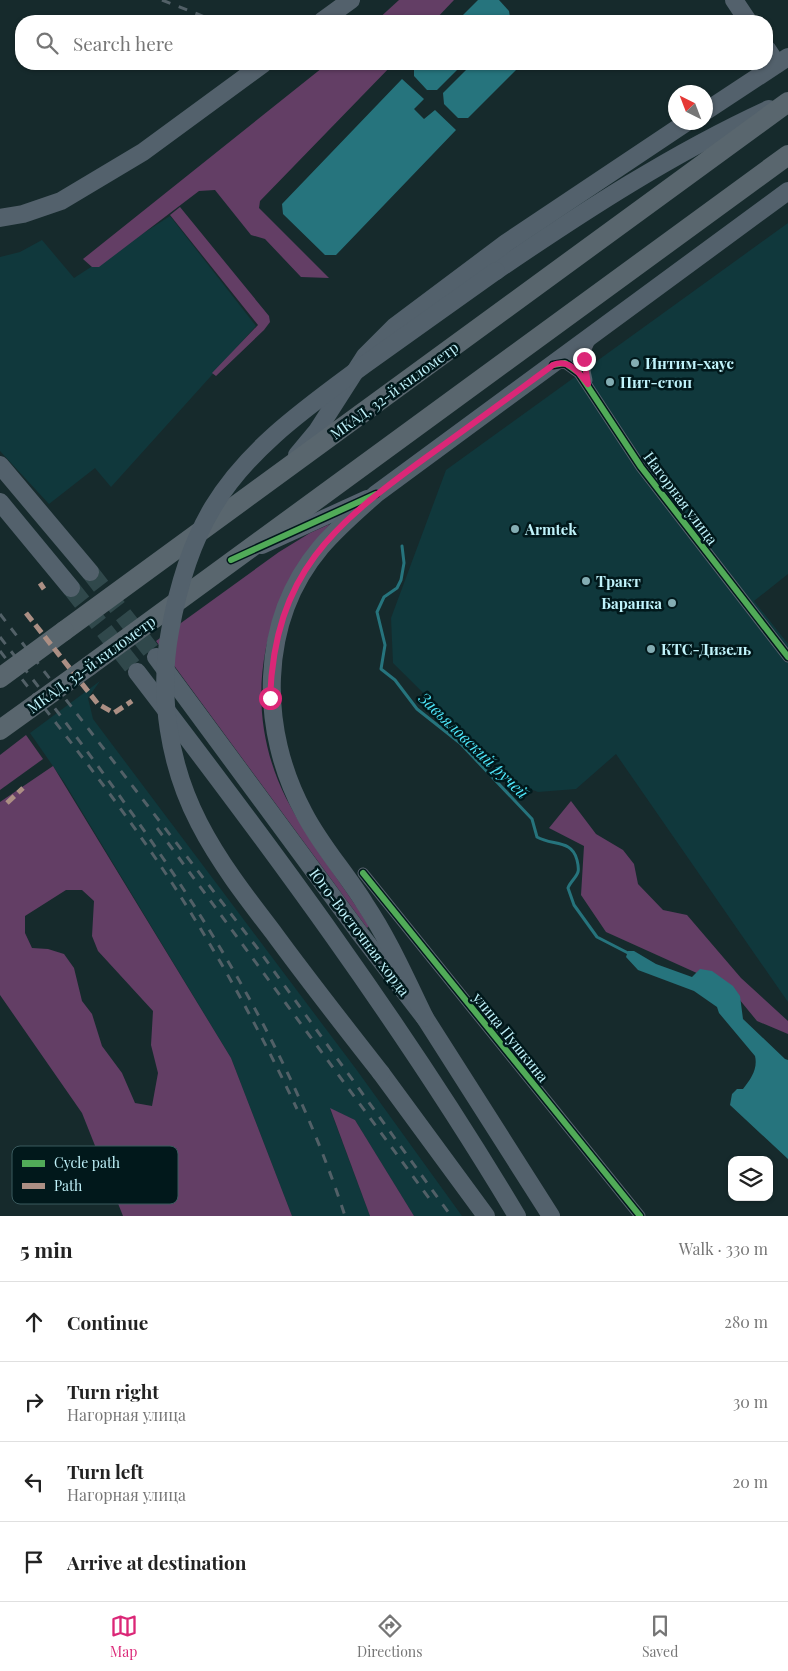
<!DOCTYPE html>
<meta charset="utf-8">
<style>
:root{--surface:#fff;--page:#f2f2f2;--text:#222;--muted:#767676;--line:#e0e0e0;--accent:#db2777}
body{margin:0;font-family:"Playfair Display",serif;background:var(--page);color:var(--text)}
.controls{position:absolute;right:15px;bottom:15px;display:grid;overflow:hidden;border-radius:10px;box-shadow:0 1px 4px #0004}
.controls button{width:45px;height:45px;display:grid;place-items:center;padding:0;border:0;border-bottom:1px solid var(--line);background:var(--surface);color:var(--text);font:25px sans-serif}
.compass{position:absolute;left:668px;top:85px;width:45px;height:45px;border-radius:50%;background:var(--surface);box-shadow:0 1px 4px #0004;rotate:318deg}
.stop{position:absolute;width:15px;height:15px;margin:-11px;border:4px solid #db2777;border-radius:50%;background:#fff}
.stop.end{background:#db2777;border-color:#fff;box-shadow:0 1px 5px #0008}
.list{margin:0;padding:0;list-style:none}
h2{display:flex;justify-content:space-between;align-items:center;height:65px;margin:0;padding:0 20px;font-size:21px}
h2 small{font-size:16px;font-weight:400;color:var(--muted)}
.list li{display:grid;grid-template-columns:32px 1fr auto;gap:15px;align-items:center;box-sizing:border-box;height:80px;padding:0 20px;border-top:1px solid var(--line)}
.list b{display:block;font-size:19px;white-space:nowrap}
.list p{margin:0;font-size:16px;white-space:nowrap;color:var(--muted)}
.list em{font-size:16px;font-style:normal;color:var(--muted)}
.icon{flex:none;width:28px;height:28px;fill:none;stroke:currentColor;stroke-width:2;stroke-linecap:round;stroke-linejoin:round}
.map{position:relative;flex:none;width:788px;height:1216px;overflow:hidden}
.search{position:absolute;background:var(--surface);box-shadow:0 1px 4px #0004;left:15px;right:15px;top:15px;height:55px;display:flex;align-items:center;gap:12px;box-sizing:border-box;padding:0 18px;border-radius:20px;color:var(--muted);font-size:19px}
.sheet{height:385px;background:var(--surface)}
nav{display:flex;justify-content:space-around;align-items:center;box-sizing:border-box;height:70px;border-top:1px solid var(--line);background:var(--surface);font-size:14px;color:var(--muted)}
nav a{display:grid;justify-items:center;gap:2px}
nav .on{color:var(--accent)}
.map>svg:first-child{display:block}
.built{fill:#10383c}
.green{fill:#633e65;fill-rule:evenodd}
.water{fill:#26747d}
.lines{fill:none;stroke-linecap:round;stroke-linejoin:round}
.stream{stroke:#26747d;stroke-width:3}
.primary-tunnel{stroke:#30484b;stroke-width:18;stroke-dasharray:18 9;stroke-linecap:butt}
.street{stroke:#57616d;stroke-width:11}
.secondary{stroke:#576370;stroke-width:16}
.primary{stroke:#53616c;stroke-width:18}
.highway{stroke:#59666e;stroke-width:20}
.rail{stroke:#526067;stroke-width:3;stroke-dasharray:9 9;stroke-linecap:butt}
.primary-bridge{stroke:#53616c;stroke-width:18}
.highway-bridge{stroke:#59666e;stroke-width:20}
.quiet{stroke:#ac8f84;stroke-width:5;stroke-dasharray:10 5;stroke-linecap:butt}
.cycleway-casing{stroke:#01181b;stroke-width:9}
.cycleway{stroke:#51ab58;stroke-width:6}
.route{stroke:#db2777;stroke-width:6}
.poi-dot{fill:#84adb3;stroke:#01181b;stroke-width:2}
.labels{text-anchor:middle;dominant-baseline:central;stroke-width:5;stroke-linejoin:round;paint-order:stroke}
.poi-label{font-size:15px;font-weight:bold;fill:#c0f3fb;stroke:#01181b;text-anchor:start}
.street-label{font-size:15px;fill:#c0f3fb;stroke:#01181b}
.water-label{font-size:16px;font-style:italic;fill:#4ee7fb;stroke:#01181b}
.key{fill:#01181b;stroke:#3a5a5e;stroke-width:1}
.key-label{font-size:14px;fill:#c0f3fb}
</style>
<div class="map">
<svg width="788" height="1216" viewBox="0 0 788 1216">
<rect width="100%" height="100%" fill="#162a2c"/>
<g class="built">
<path d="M170 216 256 326 111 487 95 468 49 504 0 451V257L20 252 42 240 74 278Z"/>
<path d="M788 223V574L754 601 788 644V1002L616 754 576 789 538 792 514 783 393 663 391 618 446 470Z"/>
<path d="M100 681 88 698 93 719 356 1069 462 1216H414L355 1120 330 1109 370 1216H292L231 1058 64 782 30 733Z"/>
</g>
<g class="green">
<path d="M399 0H454L434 21H376Z"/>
<path d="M327 64H393L260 201 259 208 329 278 301 277 265 239 251 235 215 190 199 191 99 267H92L83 259Z"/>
<path d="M180 207 269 316 270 322 264 330 216 376 212 373 258 325 170 215Z"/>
<path d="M330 524C262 600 239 704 286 798 309 843 342 883 369 926L367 928 156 641 279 552 310 533Z"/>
<path d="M26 735 43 759 0 790V755Z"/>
<path d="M53 766 231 1058 292 1216H123L82 1113 0 995V802ZM66 890H82L94 901 92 936 98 951 153 1011 151 1045 158 1073 152 1106 135 1103 122 1073 102 1046 92 1014 82 1001 74 968 64 954 48 949 32 948 25 933V916Z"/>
<path d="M571 801 596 834 623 850 634 864 638 884 663 910 687 915 741 978 788 1021V1034L757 1021 730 988 606 932 581 895 584 846 549 828Z"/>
<path d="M330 1108 355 1120 414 1216H370Z"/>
</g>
<g class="water">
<path d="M478 0H499L509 11 510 17 506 21H457Z"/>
<path d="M414 64H463L437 90H427L414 76Z"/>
<path d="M472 64H522L468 118H458L444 104 443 93Z"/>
<path d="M402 79 424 99 414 109 424 119 435 110 456 130 336 255H325L283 214 282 204Z"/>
<path d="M628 951H634L656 964 692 977 700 969 712 971 733 986 740 996 743 1019 785 1059 788 1060V1159L730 1105 732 1094 737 1089H743C751 1079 758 1069 755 1056L719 1013 717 1007 694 991 638 970 626 957Z"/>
</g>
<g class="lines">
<path class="stream" d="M402 546 404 563 401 580 397 588 384 597 377 612 385 645 381 669 395 680 417 709 460 743 532 819 537 837C552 846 572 839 577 860 578 864 579 868 578 872 576 878 570 882 568 888L574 905 597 937 630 954"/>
<g class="primary-tunnel">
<path d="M90 572 156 657"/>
<path d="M71 588 137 672"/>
</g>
<g class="street">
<path d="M555 364 565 363 579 373 641 467 788 657"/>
<path d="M587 380C583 364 582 353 591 339"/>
<path d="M363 873 640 1216"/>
</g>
<path class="secondary" d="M262 546 367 498"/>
<g class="primary">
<path d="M734 0 748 21"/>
<path d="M322 21 351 0"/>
<path d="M767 49 777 64"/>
<path d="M706 111 788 57"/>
<path d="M0 218 23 214 61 201 143 152 263 64"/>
<path d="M496 271C584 211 673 153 769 109"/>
<path d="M297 455 317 431 365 356 394 327 506 243 687 122"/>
<path d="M0 465 90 572"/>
<path d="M0 502 71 588"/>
<path d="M156 657 361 935 425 1018 551 1216"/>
<path d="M137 672C272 848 403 1025 517 1216"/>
<path d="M425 1018C406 979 389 940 365 904 346 873 321 846 304 813 259 730 258 622 321 547 338 527 357 511 376 494L788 191"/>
<path d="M381 1073 486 1216"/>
</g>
<g class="highway">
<path d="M64 631 788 102"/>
<path d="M89 666 788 155"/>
</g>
<g class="rail">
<path d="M162 0 215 21"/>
<path d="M0 614 258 949 451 1216"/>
<path d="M0 637C139 816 274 998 345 1216"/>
<path d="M0 651C59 727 119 802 172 883 219 956 260 1030 297 1109"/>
<path d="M157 828 434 1205"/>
</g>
<path class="primary-bridge" d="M381 1073C345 1027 308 980 273 932 246 897 219 862 199 823 169 765 158 695 170 631 178 587 190 545 213 507 249 447 309 406 364 365 408 334 452 302 496 271"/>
<g class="highway-bridge">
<path d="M0 678 64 631"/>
<path d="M0 730 89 666"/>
</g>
<g class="quiet">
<path d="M40 583 44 589"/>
<path d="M26 613 98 704 114 713 132 701"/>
<path d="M7 803 23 788"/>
</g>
<defs>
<g id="cycleway">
<path d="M553 365 565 363 579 373 641 467 788 657"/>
<path d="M231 560 376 494"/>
<path d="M363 873 640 1216"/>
</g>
</defs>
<use href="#cycleway" class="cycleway-casing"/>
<use href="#cycleway" class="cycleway"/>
</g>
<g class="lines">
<path class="route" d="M270 698C275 572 333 525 428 456 470 426 512 395 553 365 569 358 579 373 588 384L584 359"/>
</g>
<g class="poi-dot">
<circle cx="635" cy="363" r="5"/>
<circle cx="610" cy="382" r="5"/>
<circle cx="515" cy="529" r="5"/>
<circle cx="586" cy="581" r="5"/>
<circle cx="672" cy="603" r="5"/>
<circle cx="651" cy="649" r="5"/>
</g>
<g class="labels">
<g class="poi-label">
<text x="645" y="363">Интим-хаус</text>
<text x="620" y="382">Пит-стоп</text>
<text x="525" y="529">Armtek</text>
<text x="596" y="581">Тракт</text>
<text x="662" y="603" text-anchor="end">Баранка</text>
<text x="661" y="649">КТС-Дизель</text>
</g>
<g class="street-label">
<text transform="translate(394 390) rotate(-36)">МКАД, 32-й километр</text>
<text transform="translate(681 498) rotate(53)">Нагорная улица</text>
<text transform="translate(91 664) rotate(-36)">МКАД, 32-й километр</text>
<text transform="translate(360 932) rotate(53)">Юго-Восточная хорда</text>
<text transform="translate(511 1037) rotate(51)">улица Пушкина</text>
</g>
<g class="water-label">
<text transform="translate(474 745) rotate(44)">Завьяловский ручей</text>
</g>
</g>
<rect x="12" y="1146" width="166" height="58" rx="8" class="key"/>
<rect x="22" y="1160" width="23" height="7" fill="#51ab58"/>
<rect x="22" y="1183" width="23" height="6" fill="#ac8f84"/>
<g class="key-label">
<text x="54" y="1168">Cycle path</text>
<text x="54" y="1191">Path</text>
</g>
</svg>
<div class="controls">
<button><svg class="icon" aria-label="layers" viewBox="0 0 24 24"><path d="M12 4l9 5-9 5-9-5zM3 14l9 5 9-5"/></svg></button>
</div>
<svg class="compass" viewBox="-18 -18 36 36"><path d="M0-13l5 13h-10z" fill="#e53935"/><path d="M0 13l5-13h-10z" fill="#767676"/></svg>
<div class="stop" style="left:270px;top:698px"></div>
<div class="stop end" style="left:584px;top:359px"></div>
<div class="search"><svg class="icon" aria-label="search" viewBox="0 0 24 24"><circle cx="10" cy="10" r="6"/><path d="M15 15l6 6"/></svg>Search here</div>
</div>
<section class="sheet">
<h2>5 min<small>Walk · 330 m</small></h2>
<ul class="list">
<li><svg class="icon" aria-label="ahead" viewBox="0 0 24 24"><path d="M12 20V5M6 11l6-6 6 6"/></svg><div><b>Continue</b></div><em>280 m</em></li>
<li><svg class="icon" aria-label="right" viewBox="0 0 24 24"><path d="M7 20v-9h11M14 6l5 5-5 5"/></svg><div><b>Turn right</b><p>Нагорная улица</p></div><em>30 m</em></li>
<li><svg class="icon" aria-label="left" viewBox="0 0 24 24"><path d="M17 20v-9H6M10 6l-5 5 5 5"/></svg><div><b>Turn left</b><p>Нагорная улица</p></div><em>20 m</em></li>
<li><svg class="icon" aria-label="arrive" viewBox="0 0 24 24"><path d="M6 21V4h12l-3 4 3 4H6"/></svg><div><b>Arrive at destination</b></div></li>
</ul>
</section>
<nav>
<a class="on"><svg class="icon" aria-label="map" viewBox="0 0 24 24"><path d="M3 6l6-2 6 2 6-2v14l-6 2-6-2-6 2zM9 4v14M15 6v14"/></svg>Map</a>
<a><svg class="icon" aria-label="directions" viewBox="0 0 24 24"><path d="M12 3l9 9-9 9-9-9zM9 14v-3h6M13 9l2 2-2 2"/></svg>Directions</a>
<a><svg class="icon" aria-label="saved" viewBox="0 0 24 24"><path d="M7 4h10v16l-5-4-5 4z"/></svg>Saved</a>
</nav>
